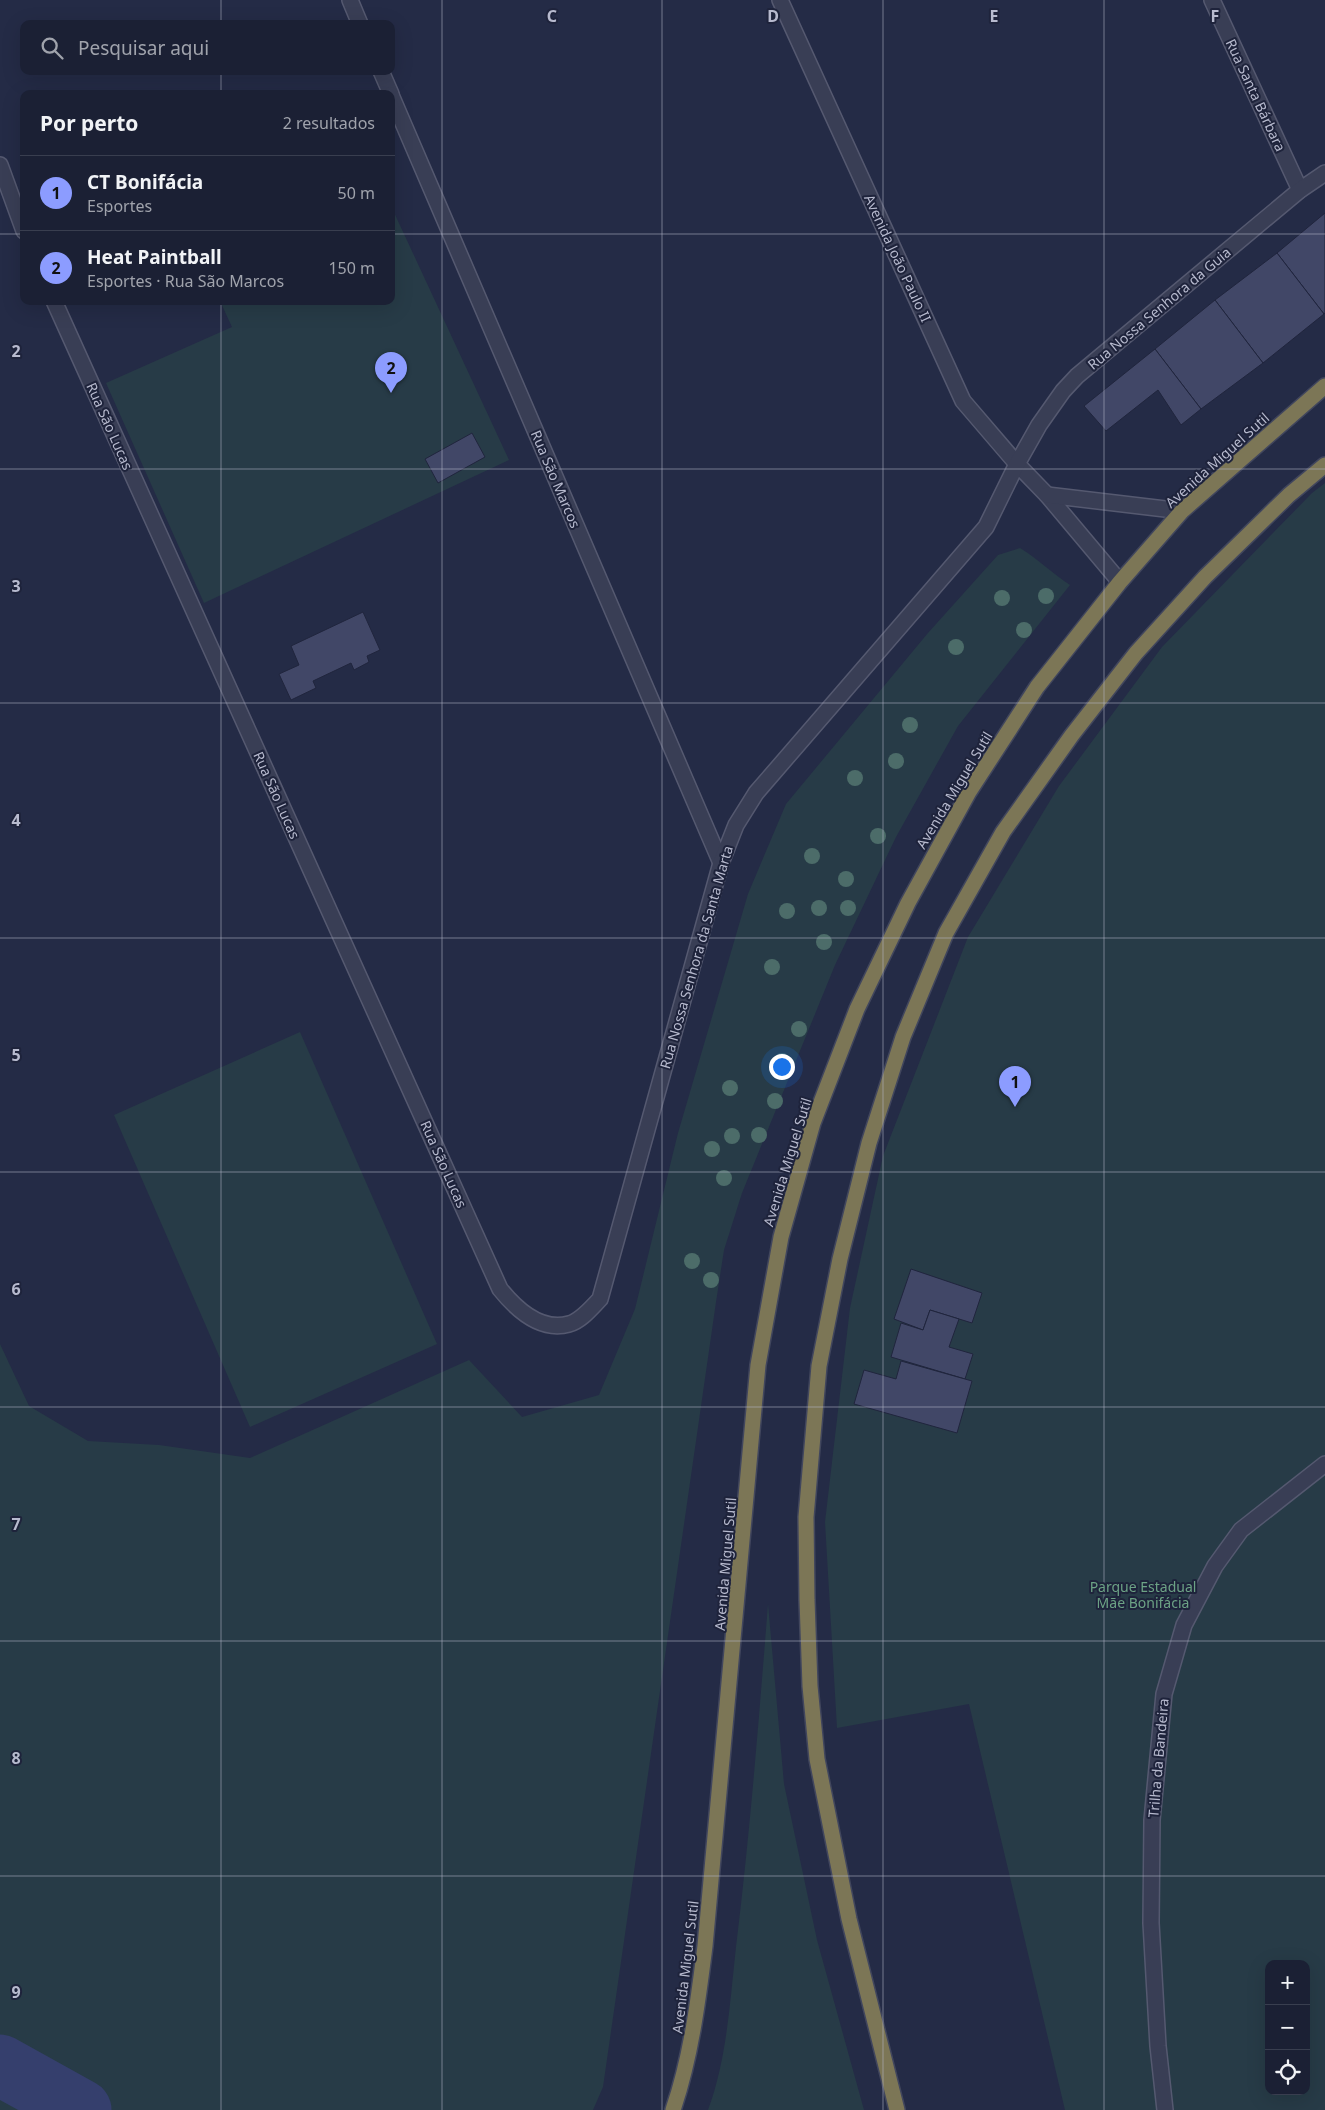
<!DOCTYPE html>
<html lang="pt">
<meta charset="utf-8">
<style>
:root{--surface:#1b2034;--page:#24283c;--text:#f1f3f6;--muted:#a0a3ac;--line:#393e4f;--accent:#8c9cff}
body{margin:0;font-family:"Noto Sans",sans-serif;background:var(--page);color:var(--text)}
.controls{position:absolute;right:15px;bottom:15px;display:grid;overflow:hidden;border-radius:10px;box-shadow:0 5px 20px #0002}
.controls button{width:45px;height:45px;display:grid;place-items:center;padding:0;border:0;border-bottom:1px solid var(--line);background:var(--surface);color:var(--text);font:25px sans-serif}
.you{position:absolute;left:781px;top:1066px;width:18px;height:18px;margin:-12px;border:4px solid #fff;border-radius:50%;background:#1a73e8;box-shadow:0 0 0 8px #1a73e833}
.badge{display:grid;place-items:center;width:32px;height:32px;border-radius:50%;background:var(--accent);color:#111;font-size:16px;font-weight:700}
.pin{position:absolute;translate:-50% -41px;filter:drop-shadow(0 1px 2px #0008)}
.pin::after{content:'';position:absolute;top:26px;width:18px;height:15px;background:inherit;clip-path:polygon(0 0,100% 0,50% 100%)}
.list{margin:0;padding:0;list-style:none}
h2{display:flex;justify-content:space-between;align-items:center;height:65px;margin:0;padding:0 20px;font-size:21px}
h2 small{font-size:16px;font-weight:400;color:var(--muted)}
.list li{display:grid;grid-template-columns:32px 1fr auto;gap:15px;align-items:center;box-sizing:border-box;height:75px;padding:0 20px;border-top:1px solid var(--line)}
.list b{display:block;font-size:19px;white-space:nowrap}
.list p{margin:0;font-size:16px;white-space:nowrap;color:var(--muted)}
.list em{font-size:16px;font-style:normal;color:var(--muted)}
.icon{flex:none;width:28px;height:28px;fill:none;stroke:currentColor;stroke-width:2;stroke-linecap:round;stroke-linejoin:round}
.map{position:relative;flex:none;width:1325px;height:2110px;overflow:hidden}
.search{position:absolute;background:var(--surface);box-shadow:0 5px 20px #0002;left:20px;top:20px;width:375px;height:55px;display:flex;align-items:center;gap:12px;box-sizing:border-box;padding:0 18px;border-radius:10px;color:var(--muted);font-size:19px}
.panel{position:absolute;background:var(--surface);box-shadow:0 5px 20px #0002;left:20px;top:90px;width:375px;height:215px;border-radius:10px}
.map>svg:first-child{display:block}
.green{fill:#273b47;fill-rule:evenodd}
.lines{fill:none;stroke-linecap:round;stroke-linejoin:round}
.river{stroke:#353f6d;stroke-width:61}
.building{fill:#414767;stroke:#20253d}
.minor-casing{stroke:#555970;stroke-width:18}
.highway-casing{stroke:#41465d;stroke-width:18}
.minor{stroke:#393e55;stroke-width:15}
.highway{stroke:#7c7656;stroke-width:15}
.tree{fill:#4c6c69}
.grid{fill:none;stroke:#b7bace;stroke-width:1;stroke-opacity:0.55}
.labels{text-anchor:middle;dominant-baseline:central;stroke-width:4;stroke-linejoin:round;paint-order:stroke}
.street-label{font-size:14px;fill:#b7bace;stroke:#1e233b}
.park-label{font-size:14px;fill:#6ca285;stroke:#1e233b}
.grid-label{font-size:16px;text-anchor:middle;font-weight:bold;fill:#b7bace;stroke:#1e233b;stroke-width:4;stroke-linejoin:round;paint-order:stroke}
</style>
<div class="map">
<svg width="1325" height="2110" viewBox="0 0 1325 2110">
<rect width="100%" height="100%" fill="#242b46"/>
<g class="green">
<path d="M391 206 509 460 204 603 106 383 232 327 220 301H391Z"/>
<path d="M1325 483V2110H1065L969 1704 837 1728 825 1522 850 1308 883 1156 968 937 1059 786 1162 647 1312 493ZM1269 1964H1306V2091H1269Z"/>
<path d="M1020 548C1038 559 1052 573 1070 585L958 726 896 837 835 965 742 1193 724 1250 716 1302 603 2087 593 2110H0V1344L29 1406 88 1441 159 1445 250 1458 469 1360 522 1417 599 1395 635 1309 678 1133 748 894 786 804 928 633 998 555Z"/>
<path d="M300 1032 437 1344 250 1427 114 1115Z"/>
<path d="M768 1604 784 1784 817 1940 864 2110H708C727 2059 730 2001 736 1947 750 1833 759 1718 768 1604Z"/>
</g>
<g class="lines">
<path class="river" d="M0 2065 81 2110"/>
</g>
<g class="building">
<path d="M1325 213V313L1324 314 1277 253Z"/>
<path d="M1277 253 1324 314 1263 363 1215 300Z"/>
<path d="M1215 300 1263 363 1201 409 1155 349Z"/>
<path d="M1155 349 1201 409 1181 425 1158 390 1106 431 1084 406Z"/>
<path d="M472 433 485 457 438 483 425 459Z"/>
<path d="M363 612 380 650 367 656 369 662 354 670 351 663 313 681 316 688 291 700 279 674 299 665 291 646Z"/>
<path d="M911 1269 982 1293 972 1323 930 1310 923 1330 894 1319Z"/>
<path d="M930 1310 959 1319 949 1347 973 1354 965 1379 891 1357 901 1323 923 1330Z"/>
<path d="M901 1361 972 1381 957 1433 854 1404 864 1370 896 1379Z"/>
</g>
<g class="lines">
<defs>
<g id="minor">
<path d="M350 0 360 24"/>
<path d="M780 0 963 401 1017 464 1047 495 1120 582"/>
<path d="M1212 0 1300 190"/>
<path d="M381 71 391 94"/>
<path d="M391 95 721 863"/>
<path d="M0 165 24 231"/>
<path d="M54 301 500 1289C516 1309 540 1332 569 1324 581 1321 592 1307 600 1299L721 863 736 825 756 793 986 527 1017 464 1039 425 1063 391 1077 376 1300 190 1325 173"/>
<path d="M1047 495 1182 511"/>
<path d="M1165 2110 1158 2046 1151 1923 1152 1820 1164 1694 1184 1625 1215 1566 1241 1530 1325 1464"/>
</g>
<g id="highway">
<path d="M673 2110C691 2057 698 2002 705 1946L758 1365 781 1237 813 1123 857 1009 908 903 969 792 1037 687 1120 582 1182 511 1325 386"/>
<path d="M897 2110 849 1919 817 1759 810 1686 807 1600 806 1517 819 1366 840 1259 869 1143 903 1037 946 933 1003 832 1072 735 1136 653 1205 577 1289 495 1325 465"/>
</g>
</defs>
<use href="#minor" class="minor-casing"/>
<use href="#highway" class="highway-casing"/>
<use href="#minor" class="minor"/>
<use href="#highway" class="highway"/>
</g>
<g class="tree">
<circle cx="1046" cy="596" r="8"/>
<circle cx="1002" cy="598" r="8"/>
<circle cx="1024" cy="630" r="8"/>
<circle cx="956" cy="647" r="8"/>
<circle cx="910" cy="725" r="8"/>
<circle cx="896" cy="761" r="8"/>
<circle cx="855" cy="778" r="8"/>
<circle cx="878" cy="836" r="8"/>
<circle cx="812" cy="856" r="8"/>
<circle cx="846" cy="879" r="8"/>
<circle cx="819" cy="908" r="8"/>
<circle cx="848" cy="908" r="8"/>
<circle cx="787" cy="911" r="8"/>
<circle cx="824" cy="942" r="8"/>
<circle cx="772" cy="967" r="8"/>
<circle cx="799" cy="1029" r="8"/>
<circle cx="782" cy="1061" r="8"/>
<circle cx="730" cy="1088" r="8"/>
<circle cx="775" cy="1101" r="8"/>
<circle cx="759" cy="1135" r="8"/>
<circle cx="732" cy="1136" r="8"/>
<circle cx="712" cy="1149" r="8"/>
<circle cx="724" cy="1178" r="8"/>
<circle cx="692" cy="1261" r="8"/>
<circle cx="711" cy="1280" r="8"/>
</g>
<path class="grid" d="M221 0V24M442 0V2110M662 0V2110M883 0V2110M1104 0V2110M221 71V94M0 234H24M391 234H1325M221 301V2110M0 469H1325M0 703H1325M0 938H1325M0 1172H1325M0 1407H1325M0 1641H1325M0 1876H1325"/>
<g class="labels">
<g class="street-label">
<text transform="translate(1256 95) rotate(65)">Rua Santa Bárbara</text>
<text transform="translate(898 258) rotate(65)">Avenida João Paulo II</text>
<text transform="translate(1159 308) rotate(-40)">Rua Nossa Senhora da Guia</text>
<text transform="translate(110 426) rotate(66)">Rua São Lucas</text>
<text transform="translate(1217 460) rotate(-42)">Avenida Miguel Sutil</text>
<text transform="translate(556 479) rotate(67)">Rua São Marcos</text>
<text transform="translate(954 790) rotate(-59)">Avenida Miguel Sutil</text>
<text transform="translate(277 795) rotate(66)">Rua São Lucas</text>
<text transform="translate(696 957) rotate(-74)">Rua Nossa Senhora da Santa Marta</text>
<text transform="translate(787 1162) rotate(-73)">Avenida Miguel Sutil</text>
<text transform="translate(444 1164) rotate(66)">Rua São Lucas</text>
<text transform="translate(725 1564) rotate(-85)">Avenida Miguel Sutil</text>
<text transform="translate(1158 1758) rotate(-85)">Trilha da Bandeira</text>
<text transform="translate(685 1967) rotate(-83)">Avenida Miguel Sutil</text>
</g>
<g class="park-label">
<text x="1143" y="1586">Parque Estadual<tspan x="1143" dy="16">Mãe Bonifácia</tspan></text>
</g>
</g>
<g class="grid-label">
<text x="552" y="22">C</text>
<text x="773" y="22">D</text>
<text x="994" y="22">E</text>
<text x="1215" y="22">F</text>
<text x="16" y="357">2</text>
<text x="16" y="592">3</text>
<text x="16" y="826">4</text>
<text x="16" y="1061">5</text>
<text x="16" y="1295">6</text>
<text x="16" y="1530">7</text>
<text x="16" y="1764">8</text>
<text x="16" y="1998">9</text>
</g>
</svg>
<div class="controls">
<button>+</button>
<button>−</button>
<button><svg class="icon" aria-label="locate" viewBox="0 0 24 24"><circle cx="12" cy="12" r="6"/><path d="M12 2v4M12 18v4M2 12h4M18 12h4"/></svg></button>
</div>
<div class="you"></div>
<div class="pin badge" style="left:1015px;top:1107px">1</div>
<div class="pin badge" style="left:391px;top:393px">2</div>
<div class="search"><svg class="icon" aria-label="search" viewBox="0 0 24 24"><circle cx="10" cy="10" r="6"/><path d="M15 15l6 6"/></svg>Pesquisar aqui</div>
<section class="panel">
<h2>Por perto<small>2 resultados</small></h2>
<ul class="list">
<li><span class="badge">1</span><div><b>CT Bonifácia</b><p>Esportes</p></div><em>50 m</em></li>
<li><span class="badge">2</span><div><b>Heat Paintball</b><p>Esportes · Rua São Marcos</p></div><em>150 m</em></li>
</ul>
</section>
</div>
